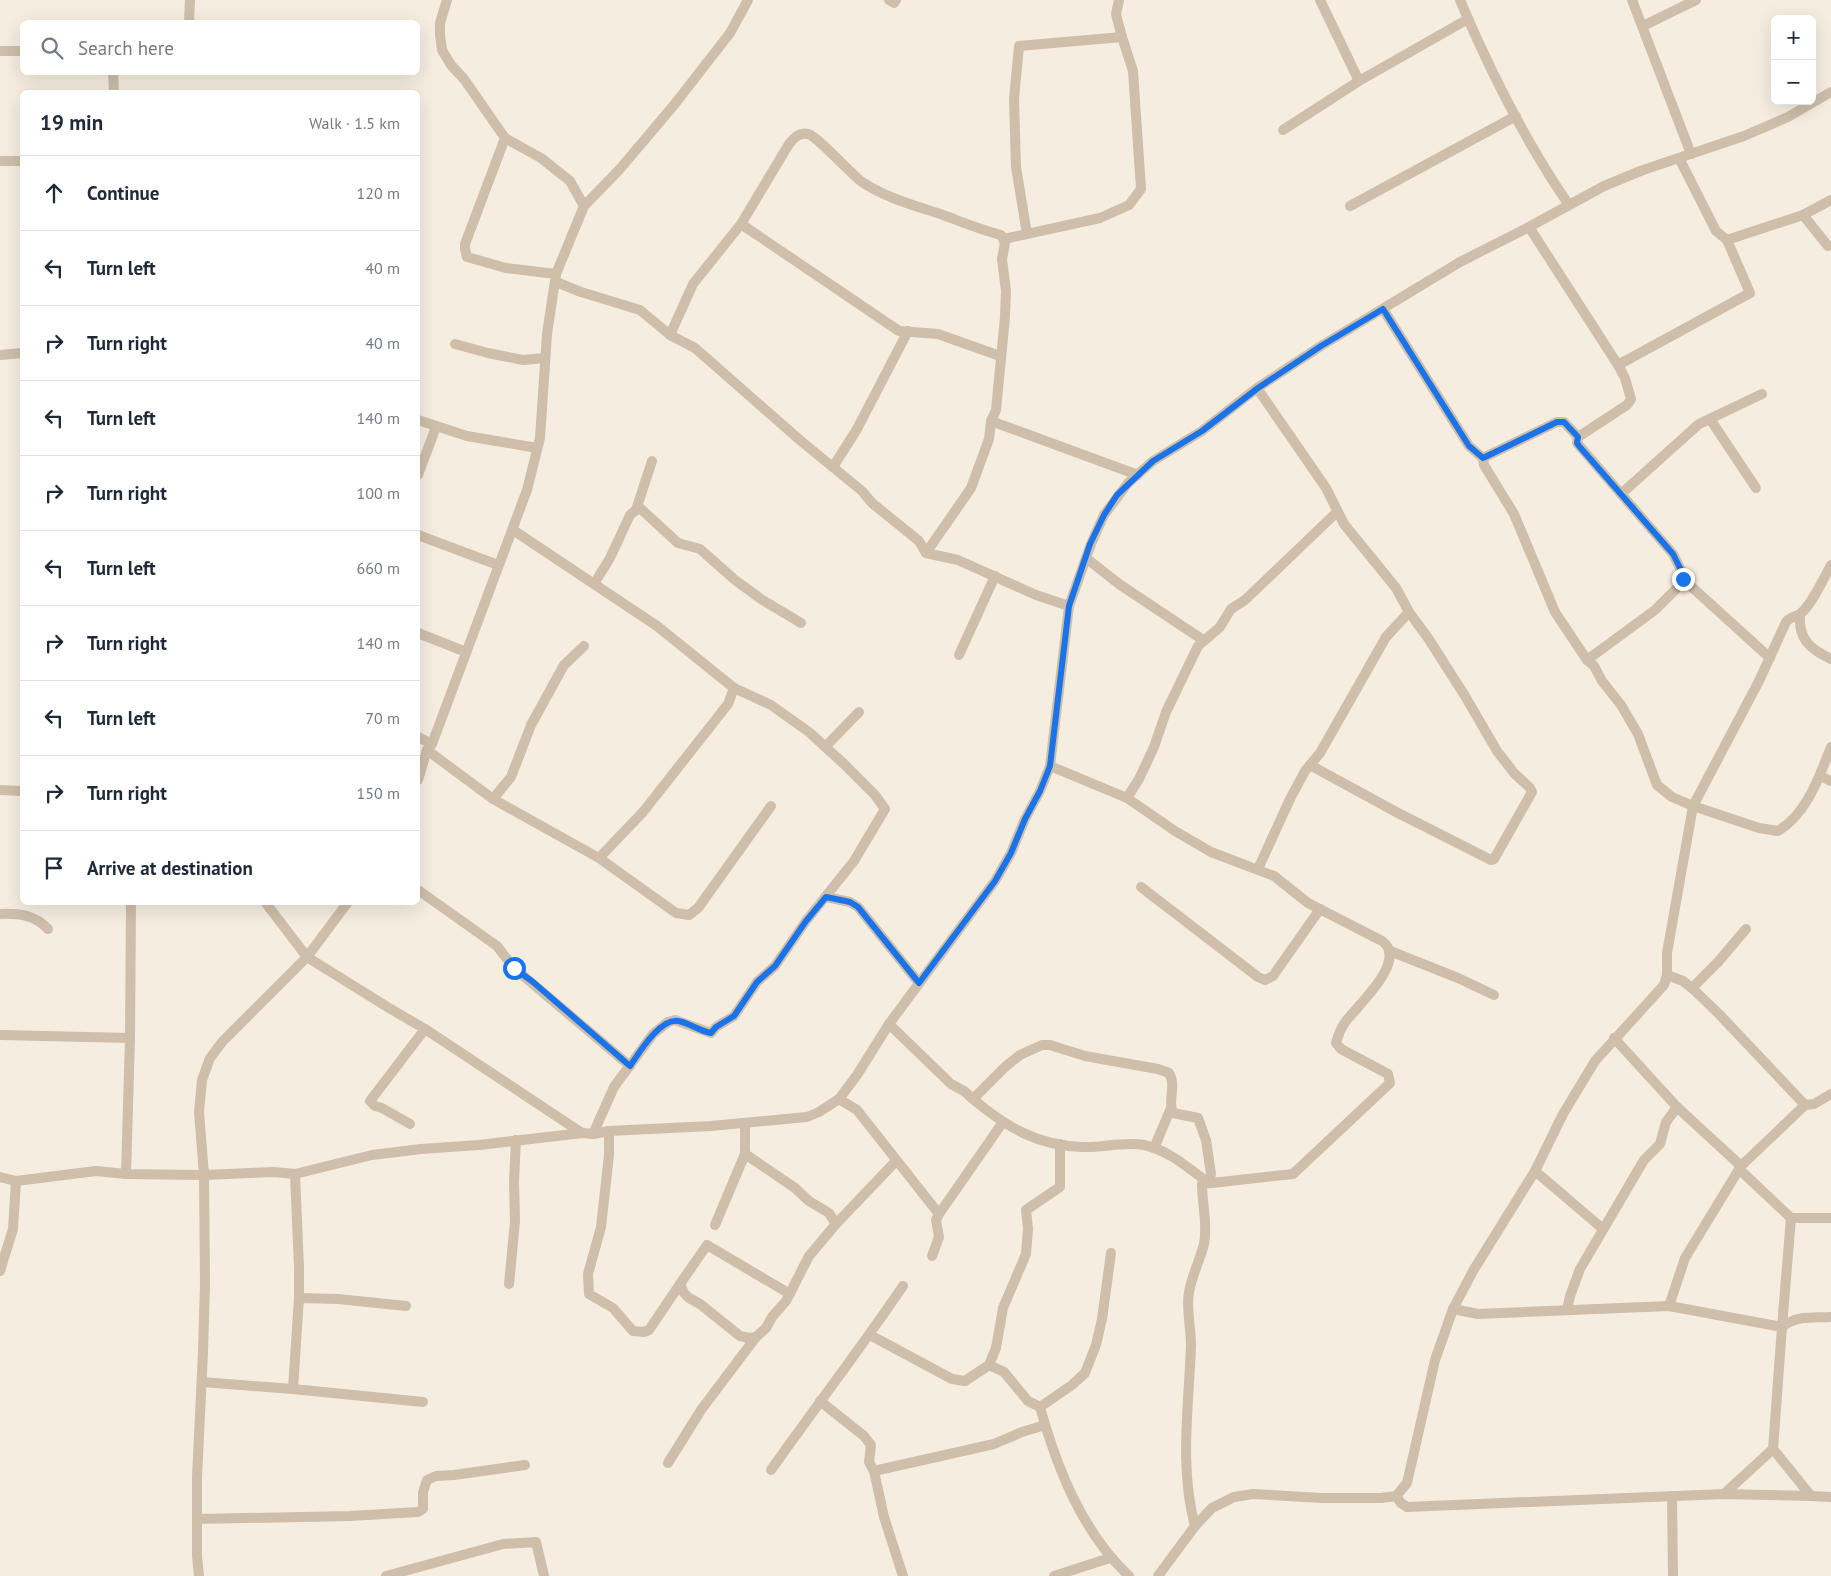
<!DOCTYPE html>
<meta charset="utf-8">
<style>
:root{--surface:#fff;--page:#f2f2f3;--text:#1f2937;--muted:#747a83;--line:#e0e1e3}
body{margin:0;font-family:"PT Sans",sans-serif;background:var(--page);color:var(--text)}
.controls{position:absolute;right:15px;top:15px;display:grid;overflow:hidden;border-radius:8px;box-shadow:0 5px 20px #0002}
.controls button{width:45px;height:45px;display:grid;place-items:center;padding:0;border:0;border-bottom:1px solid var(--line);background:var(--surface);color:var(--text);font:25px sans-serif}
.stop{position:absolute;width:15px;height:15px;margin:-11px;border:4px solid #1a73e8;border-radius:50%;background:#fff}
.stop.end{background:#1a73e8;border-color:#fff;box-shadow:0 1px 5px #0008}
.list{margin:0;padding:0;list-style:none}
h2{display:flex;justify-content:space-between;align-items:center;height:65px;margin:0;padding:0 20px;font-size:21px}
h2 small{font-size:16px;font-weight:400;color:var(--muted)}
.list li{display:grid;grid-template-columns:32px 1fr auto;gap:15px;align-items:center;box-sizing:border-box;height:75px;padding:0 20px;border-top:1px solid var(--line)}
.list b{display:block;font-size:19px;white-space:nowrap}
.list em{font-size:16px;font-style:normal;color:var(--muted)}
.icon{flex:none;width:28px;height:28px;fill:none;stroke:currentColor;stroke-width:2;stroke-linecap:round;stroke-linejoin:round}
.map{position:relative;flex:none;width:1831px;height:1576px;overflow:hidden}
.search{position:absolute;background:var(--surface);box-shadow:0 5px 20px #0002;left:20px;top:20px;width:400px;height:55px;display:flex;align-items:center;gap:12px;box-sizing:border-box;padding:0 18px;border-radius:8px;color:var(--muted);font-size:19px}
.panel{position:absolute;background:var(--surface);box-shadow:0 5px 20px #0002;left:20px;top:90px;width:400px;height:815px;border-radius:8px}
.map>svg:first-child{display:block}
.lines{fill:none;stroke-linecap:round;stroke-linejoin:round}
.minor{stroke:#cebeaa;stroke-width:10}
.route{stroke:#1a73e8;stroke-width:6}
</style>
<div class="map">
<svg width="1831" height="1576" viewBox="0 0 1831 1576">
<rect width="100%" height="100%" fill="#f5ede0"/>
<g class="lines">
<g class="minor">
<path d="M447 0 440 23V35L442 50 451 65 464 79 505 138 541 158 570 181 584 206"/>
<path d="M889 0 894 3 896 0"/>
<path d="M1119 0 1116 14 1122 37"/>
<path d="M1320 0 1359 81 1468 19"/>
<path d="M1460 0C1490 71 1525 141 1569 205"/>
<path d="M1632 0 1691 154"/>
<path d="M189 22 190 0"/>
<path d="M1643 26 1696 0"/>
<path d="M0 51H22"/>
<path d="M113 72 114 92"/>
<path d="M1283 130 1359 81"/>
<path d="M505 138 465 244V249L467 257 506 268 556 274"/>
<path d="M1679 158 1716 231 1727 240 1803 215 1828 246"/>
<path d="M0 161H22"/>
<path d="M1350 206 1516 116"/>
<path d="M1803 215 1831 200"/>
<path d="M741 224 899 331 938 334 1000 356"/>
<path d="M1529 227 1618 365 1625 378 1631 399 1627 405 1578 437 1577 443 1673 554 1681 570 1683 579 1678 587 1655 610 1587 660 1594 666 1602 681 1621 705 1638 734 1657 785 1672 797 1693 806 1759 828 1778 831C1807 814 1819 777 1831 747"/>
<path d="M1004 239 1100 218 1129 205 1141 189 1133 71 1122 37 1019 46 1014 99 1016 167 1027 234"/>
<path d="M556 282 581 292 640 310 670 335 695 348 801 441 862 491 872 503 919 541 926 553 958 560 1036 595 1069 606"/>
<path d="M1383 309 1469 446 1483 458"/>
<path d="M670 335 693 284 741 224 789 144C794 138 799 132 808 134 817 136 850 173 862 182 886 198 916 206 943 215 962 222 981 230 1001 235L1005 243 1002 259 1006 291 1005 317 996 410 991 421 989 439 971 488 926 553"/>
<path d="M455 344 488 353 523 360 545 358"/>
<path d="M0 355 22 353"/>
<path d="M1618 365 1750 293 1727 240"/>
<path d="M1257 388 1326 488 1344 524 1396 588 1409 612 1428 638 1465 696 1497 751 1514 773 1530 788 1532 792 1494 859 1491 860 1398 813 1310 765"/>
<path d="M1710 419 1756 488"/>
<path d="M418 420 467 436 537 448"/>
<path d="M991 421 1138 475"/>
<path d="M1578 437 1564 422H1557L1483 458 1484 465 1514 514 1555 612 1587 660"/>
<path d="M833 467 857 429 908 331"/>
<path d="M418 475 436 427"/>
<path d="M1621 494 1699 424 1762 394"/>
<path d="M636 510 652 461"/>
<path d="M513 530 657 626 734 688 771 705 809 732 844 764 875 795 885 809 854 861 806 921 775 966 757 982 734 1016 716 1027 711 1033 675 1020 668 1022 653 1034 614 1087 593 1134"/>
<path d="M418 535 498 565"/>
<path d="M1086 558 1119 584 1203 640"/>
<path d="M1683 579 1770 658"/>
<path d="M594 584 610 558 630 515 636 510 641 509 678 543 700 549 735 580 761 599 801 623"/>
<path d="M1800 614C1798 639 1810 649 1831 659"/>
<path d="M418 633 466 652"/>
<path d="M959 655 995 576"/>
<path d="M418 737 432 744"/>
<path d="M825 747 859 712"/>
<path d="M427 750 493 799 599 858 676 913 689 915 698 908 771 806"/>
<path d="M1050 766 1127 798 1175 831 1211 852 1274 876 1308 903 1382 941C1409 960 1357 1006 1346 1021 1341 1028 1338 1035 1336 1043L1341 1049 1388 1074 1390 1083 1293 1174 1203 1184"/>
<path d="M1820 776 1831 781"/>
<path d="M418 780 427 750 432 744 527 490 540 438 547 334 556 274 584 206 619 170 674 105 730 33 748 0"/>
<path d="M0 790 22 791"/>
<path d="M1127 798 1139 779 1154 747 1166 712 1198 646 1220 627 1231 609 1245 600 1337 512"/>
<path d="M493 799 511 777 531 725 564 665 584 646"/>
<path d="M599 858 643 812 728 704 734 688"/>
<path d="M1258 869 1290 799 1305 771 1320 753 1386 637 1409 612"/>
<path d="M1141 887 1258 977 1265 980 1273 976 1320 909"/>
<path d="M418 890 497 946 514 968 630 1066"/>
<path d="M826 897 850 902 858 907 919 983"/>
<path d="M265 902 307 957 389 1008 425 1029 582 1133"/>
<path d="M0 914C19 913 35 915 48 929"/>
<path d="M1390 951 1458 978 1494 995"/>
<path d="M1667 975 1683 981 1692 988 1719 1014 1805 1105 1814 1104 1831 1094"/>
<path d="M1692 988 1718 962 1746 929"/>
<path d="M889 1024 951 1084 964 1091 973 1099 1005 1067 1020 1055 1042 1045H1050L1085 1056 1158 1069 1169 1073C1177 1086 1167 1101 1173 1113L1198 1118 1206 1140 1211 1174 1210 1179 1202 1184C1202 1204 1208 1225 1204 1244 1200 1260 1192 1275 1189 1292 1186 1309 1191 1327 1191 1345 1189 1405 1179 1467 1195 1526"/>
<path d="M0 1035 130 1038"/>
<path d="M1614 1038 1677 1107 1741 1166"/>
<path d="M839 1099 857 1110 939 1214 936 1220 939 1237 932 1256"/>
<path d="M973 1099C1006 1127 1038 1146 1083 1147 1102 1148 1124 1141 1144 1145 1168 1150 1187 1167 1206 1181"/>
<path d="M410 1124 382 1108 375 1106 370 1101 425 1029"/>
<path d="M609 1131V1155L601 1227 588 1274 589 1294 613 1308 633 1331 644 1332 649 1330 680 1284 684 1293 689 1298 700 1304 740 1336 749 1338 756 1337 766 1328 772 1317 786 1301 809 1256 836 1224 829 1213 809 1201 795 1188 745 1154V1123"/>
<path d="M1060 1144V1187L1026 1210 1028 1229 1026 1254 1003 1308 996 1348 989 1365 1004 1372 1028 1401 1040 1407C1057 1468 1082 1532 1129 1576"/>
<path d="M1154 1148 1171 1108"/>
<path d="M1739 1169 1791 1218 1782 1327C1796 1315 1814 1318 1831 1317"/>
<path d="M1535 1171 1603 1229"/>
<path d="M126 1174 130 1038 131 902"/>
<path d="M0 1177 16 1181 96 1171 126 1174 204 1175 274 1172 295 1174 372 1155 421 1149 479 1145 582 1133 593 1134 609 1131 711 1126 807 1117 819 1112 839 1099 857 1075 889 1024 995 881 1011 853 1025 819 1040 791 1050 766 1069 606 1091 544 1104 515 1128 483 1153 461 1202 431 1257 388 1321 346 1460 262 1529 227 1604 186 1643 170 1744 136 1788 117 1831 92"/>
<path d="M939 1214 1003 1122"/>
<path d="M1791 1218H1831"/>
<path d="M836 1224 896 1161"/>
<path d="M715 1225 745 1154"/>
<path d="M0 1271 13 1229 16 1181"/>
<path d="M509 1284 515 1221 514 1181 516 1140"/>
<path d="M680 1284 707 1245 790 1294"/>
<path d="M299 1298 338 1299 406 1306"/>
<path d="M1669 1306 1685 1258 1741 1166 1805 1105"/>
<path d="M1453 1309 1478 1314 1669 1306 1782 1327 1773 1449 1811 1496 1831 1497"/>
<path d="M1567 1310 1570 1296 1580 1269 1644 1160 1660 1144 1666 1122 1677 1107"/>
<path d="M870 1335 952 1379 965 1381 989 1365"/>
<path d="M202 1382 293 1389 299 1298V1268L295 1174"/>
<path d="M293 1389 423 1402"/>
<path d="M820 1401 864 1436 871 1445 869 1462 874 1471"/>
<path d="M1040 1407 1072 1385 1085 1373 1096 1345 1102 1319 1111 1253"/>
<path d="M668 1463 701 1410 756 1337"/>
<path d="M771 1470C815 1408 860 1349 903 1286"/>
<path d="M1724 1494 1773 1449"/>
<path d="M1396 1496 1401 1503 1407 1507 1724 1494 1811 1496"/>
<path d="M1672 1496 1673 1576"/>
<path d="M197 1519 350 1516 418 1512 423 1509V1492L427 1480 436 1476 454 1475 525 1465"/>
<path d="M199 1576 197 1556V1477L203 1352 205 1283 204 1175 199 1112 202 1080 210 1058 223 1041 307 957 348 902"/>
<path d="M386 1576 503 1544 536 1542 544 1576"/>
<path d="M903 1576 884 1517 874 1471 994 1444 1022 1432 1045 1425"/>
<path d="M1054 1576 1110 1558"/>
<path d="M1158 1576 1195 1526 1212 1508 1234 1497 1253 1494 1322 1498H1381L1396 1496 1407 1483 1435 1360 1453 1309 1473 1271 1535 1171 1563 1114 1595 1061 1664 985 1667 975V953L1693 806 1759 681 1786 622C1790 617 1795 617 1800 614 1811 606 1824 578 1831 565"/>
</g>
</g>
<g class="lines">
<path class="route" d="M514 968 533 982 630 1066C639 1053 660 1018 678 1021 690 1023 699 1031 711 1033L716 1027 734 1016 757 982 775 966 806 921 826 897 850 902 858 907 919 983 995 881 1011 853 1025 819 1040 791 1050 766 1069 606 1090 544 1104 515 1117 495 1153 461 1202 431 1258 388 1321 346 1383 309 1469 446 1483 458 1557 422H1564L1578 437 1577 443 1579 446 1673 554 1681 570 1683 579"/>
</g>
</svg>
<div class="controls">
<button>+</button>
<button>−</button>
</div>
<div class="stop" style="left:514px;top:968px"></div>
<div class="stop end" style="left:1683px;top:579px"></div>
<div class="search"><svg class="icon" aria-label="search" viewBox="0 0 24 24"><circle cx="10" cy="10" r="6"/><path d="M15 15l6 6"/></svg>Search here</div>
<section class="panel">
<h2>19 min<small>Walk · 1.5 km</small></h2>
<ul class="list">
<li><svg class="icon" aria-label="ahead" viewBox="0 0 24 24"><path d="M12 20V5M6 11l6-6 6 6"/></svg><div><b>Continue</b></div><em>120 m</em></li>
<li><svg class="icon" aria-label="left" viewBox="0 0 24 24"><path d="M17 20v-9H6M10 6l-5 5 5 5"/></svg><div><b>Turn left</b></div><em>40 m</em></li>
<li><svg class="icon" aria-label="right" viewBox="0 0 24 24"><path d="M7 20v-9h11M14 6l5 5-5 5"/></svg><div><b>Turn right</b></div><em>40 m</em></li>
<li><svg class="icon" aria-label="left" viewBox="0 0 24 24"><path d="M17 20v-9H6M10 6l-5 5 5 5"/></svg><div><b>Turn left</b></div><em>140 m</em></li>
<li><svg class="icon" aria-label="right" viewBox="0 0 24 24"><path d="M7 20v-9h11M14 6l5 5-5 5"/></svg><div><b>Turn right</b></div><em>100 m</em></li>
<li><svg class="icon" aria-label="left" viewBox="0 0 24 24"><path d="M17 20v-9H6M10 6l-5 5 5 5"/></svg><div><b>Turn left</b></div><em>660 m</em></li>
<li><svg class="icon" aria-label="right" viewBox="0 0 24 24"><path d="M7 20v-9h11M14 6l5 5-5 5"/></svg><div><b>Turn right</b></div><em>140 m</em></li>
<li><svg class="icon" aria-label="left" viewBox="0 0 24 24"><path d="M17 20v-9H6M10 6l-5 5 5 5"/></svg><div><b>Turn left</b></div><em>70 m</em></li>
<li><svg class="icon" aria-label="right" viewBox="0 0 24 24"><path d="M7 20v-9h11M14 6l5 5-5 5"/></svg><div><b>Turn right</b></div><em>150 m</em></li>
<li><svg class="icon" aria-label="arrive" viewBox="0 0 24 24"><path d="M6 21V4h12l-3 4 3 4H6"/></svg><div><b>Arrive at destination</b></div></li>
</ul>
</section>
</div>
